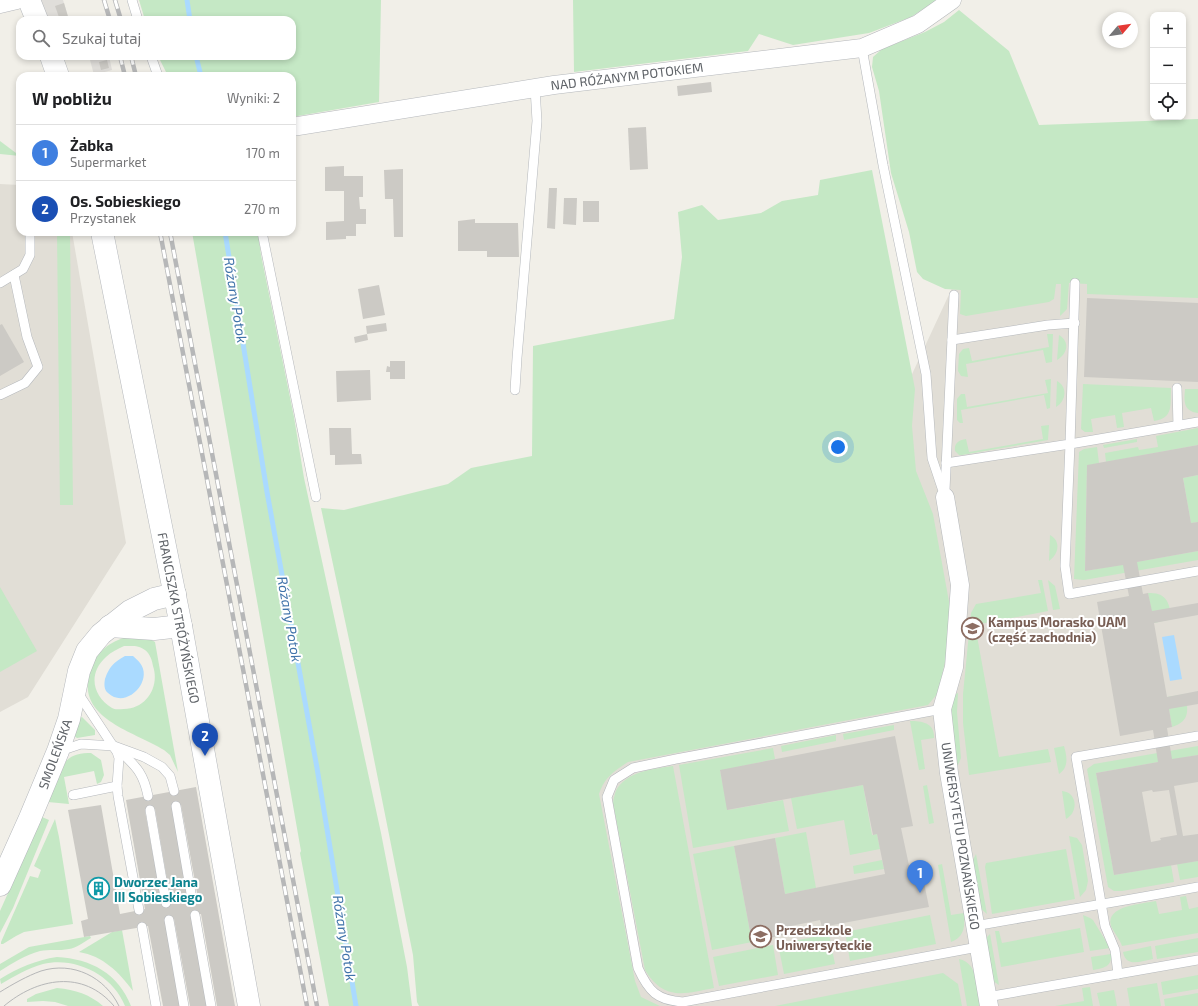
<!DOCTYPE html>
<html lang="pl">
<meta charset="utf-8">
<style>
:root{--surface:#fff;--page:#f2f2f2;--text:#202124;--muted:#757577;--line:#e0e0e0;--accent:#ea4335}
body{margin:0;font-family:"Exo 2",sans-serif;background:var(--page);color:var(--text)}
.controls{position:absolute;right:12px;top:12px;display:grid;overflow:hidden;border-radius:8px;box-shadow:0 2px 6px #0003}
.controls button{width:36px;height:36px;display:grid;place-items:center;padding:0;border:0;border-bottom:1px solid var(--line);background:var(--surface);color:var(--text);font:20px sans-serif}
.compass{position:absolute;left:1102px;top:12px;width:36px;height:36px;border-radius:50%;background:var(--surface);box-shadow:0 2px 6px #0003;rotate:61deg}
.you{position:absolute;left:838px;top:447px;width:14px;height:14px;margin:-10px;border:3px solid #fff;border-radius:50%;background:#1a73e8;box-shadow:0 0 0 6px #1a73e833}
.badge{display:grid;place-items:center;width:26px;height:26px;border-radius:50%;background:var(--accent);color:#fff;font-size:13px;font-weight:700}
.pin{position:absolute;translate:-50% -33px;filter:drop-shadow(0 1px 2px #0008)}
.pin::after{content:'';position:absolute;top:21px;width:14px;height:12px;background:inherit;clip-path:polygon(0 0,100% 0,50% 100%)}
.list{margin:0;padding:0;list-style:none}
h2{display:flex;justify-content:space-between;align-items:center;height:52px;margin:0;padding:0 16px;font-size:17px}
h2 small{font-size:13px;font-weight:400;color:var(--muted)}
.list li{display:grid;grid-template-columns:26px 1fr auto;gap:12px;align-items:center;box-sizing:border-box;height:56px;padding:0 16px;border-top:1px solid var(--line)}
.list b{display:block;font-size:15px;white-space:nowrap}
.list p{margin:0;font-size:13px;white-space:nowrap;color:var(--muted)}
.list em{font-size:13px;font-style:normal;color:var(--muted)}
.icon{flex:none;width:22px;height:22px;fill:none;stroke:currentColor;stroke-width:2;stroke-linecap:round;stroke-linejoin:round}
.map{position:relative;flex:none;width:1198px;height:1006px;overflow:hidden}
.search{position:absolute;background:var(--surface);box-shadow:0 2px 6px #0003;left:16px;top:16px;width:280px;height:44px;display:flex;align-items:center;gap:10px;box-sizing:border-box;padding:0 14px;border-radius:12px;color:var(--muted);font-size:15px}
.panel{position:absolute;background:var(--surface);box-shadow:0 2px 6px #0003;left:16px;top:72px;width:280px;height:164px;border-radius:12px}
.map>svg:first-child{display:block}
.industrial{fill:#e0deda}
.education{fill:#e1ded6}
.green{fill:#c5e8c5;fill-rule:evenodd}
.water{fill:#aadaff}
.lines{fill:none;stroke-linecap:round;stroke-linejoin:round}
.stream{stroke:#aadaff;stroke-width:5}
.building{fill:#cccac5;fill-rule:evenodd}
.service-casing{stroke:#b5b8bc;stroke-width:10}
.minor-casing{stroke:#b5b8bc;stroke-width:19}
.tertiary-casing{stroke:#b5b8bc;stroke-width:23}
.service{stroke:#fff;stroke-width:9}
.minor{stroke:#fff;stroke-width:18}
.tertiary{stroke:#fff;stroke-width:22}
.tram{stroke:#b6b7b8;stroke-width:1}
.rail-casing{stroke:#b6b7b8;stroke-width:4.5}
.rail{stroke:#fff;stroke-width:3;stroke-dasharray:9;stroke-linecap:butt}
.labels{text-anchor:middle;dominant-baseline:central;stroke-width:4;stroke-linejoin:round;paint-order:stroke}
.street-label{font-size:13px;fill:#5f6368;stroke:#fff}
.education-label{font-size:13px;font-weight:bold;fill:#785e54;stroke:#fff;text-anchor:start}
.culture-label{font-size:13px;font-weight:bold;fill:#0d838f;stroke:#fff;text-anchor:start}
.water-label{font-size:14px;font-style:italic;fill:#4174aa;stroke:#fff}
</style>
<div class="map">
<svg width="1198" height="1006" viewBox="0 0 1198 1006">
<rect width="100%" height="100%" fill="#f1efe8"/>
<g class="industrial">
<path d="M39 0H63L69 20H47Z"/>
<path d="M89 56H109L112 70 94 75Z"/>
</g>
<g class="education">
<path d="M0 184 20 185V232H72L126 543 28 697 0 712Z"/>
<path d="M1198 265V1006H634L567 663 900 400 959 273Z"/>
</g>
<g class="green">
<path d="M139 0H381L379 102 292 117V76H168L158 56H292V20H145Z"/>
<path d="M573 0H937L911 17 869 33 793 45 759 34 748 51 574 72Z"/>
<path d="M959 10 1009 51 1039 125 1198 119V298L1087 294V284L1069 283 1067 309 1060 316 1061 284H1056L1054 299 1049 302 966 316 960 314 961 290 945 289 923 279 917 272 909 232 891 173 879 91 872 67 873 57 882 49 925 32 944 22Z"/>
<path d="M0 141 20 156 0 154Z"/>
<path d="M872 170 915 389 912 426 916 471 933 514 952 618 945 662 938 693 928 705 628 762C613 772 605 777 599 794L635 981 641 997 660 1006H419L417 1002 413 955 367 724 321 508 344 510 448 484 471 468 532 456 533 346 674 319 682 257 678 212 702 205 718 220 761 213 782 201 818 195 820 180Z"/>
<path d="M57 232H70L73 505H60Z"/>
<path d="M192 232H258L261 255 294 417 304 478 381 833 407 967 412 1006H329L300 853 301 851Z"/>
<path d="M1047 334H1053L1052 362 1046 363 1043 350 966 364 968 377 961 376 958 371 959 354 963 349 969 348 972 361 1049 347Z"/>
<path d="M1059 335C1070 342 1068 353 1057 360Z"/>
<path d="M1051 379 1050 408 1047 409 1044 395 961 410 963 423H960L957 420V399L961 394H965L967 407 1048 393 1045 380Z"/>
<path d="M1057 381C1068 387 1066 401 1056 407Z"/>
<path d="M1083 384 1171 388C1170 405 1174 418 1154 421L1151 408 1122 413 1124 427 1117 428 1115 415 1091 419 1093 432H1085L1081 429Z"/>
<path d="M1185 389H1198V413C1183 411 1184 401 1185 389Z"/>
<path d="M1049 425 1048 440 962 455H959L955 451C954 443 959 440 966 439L969 452 1043 439 1041 426Z"/>
<path d="M1198 428V445L1106 462 1105 453 1138 447 1139 450 1158 447 1156 436Z"/>
<path d="M1137 439V442L1104 448 1103 445Z"/>
<path d="M1097 447 1099 463 1087 466 1085 571 1198 551V560L1084 580 1074 579 1079 452 1084 449Z"/>
<path d="M1198 475V522L1191 523 1183 478Z"/>
<path d="M1050 535C1061 541 1059 554 1049 561Z"/>
<path d="M1038 580H1042L1048 611 975 625 999 757 1048 749 1051 762 969 775 963 723V694L971 613 976 604 1041 593Z"/>
<path d="M1048 580 1055 586 1060 609 1053 610Z"/>
<path d="M0 587 37 651 0 672Z"/>
<path d="M1148 593C1168 592 1169 604 1172 619L1154 623Z"/>
<path d="M127 637 150 639 155 642 178 772 170 755 164 750C132 730 73 718 91 668 96 652 111 641 127 637ZM124 646C132 646 139 645 145 650 150 654 152 660 153 666 160 687 146 709 124 709 119 709 115 710 112 708 92 696 88 673 106 657 111 652 118 649 124 646Z"/>
<path d="M958 693 957 712 961 758 958 765H955L951 711V696Z"/>
<path d="M1185 694C1188 709 1191 721 1172 727L1167 697Z"/>
<path d="M82 717 95 730V735L77 738 74 736 80 718Z"/>
<path d="M910 721C922 721 935 723 934 738L921 740 925 769 919 770Z"/>
<path d="M894 725V730L844 740 843 734Z"/>
<path d="M836 735V741L782 752 781 746Z"/>
<path d="M1064 746C1067 757 1069 767 1059 774L1054 748Z"/>
<path d="M1198 746V755L1096 773 1114 875 1171 865 1174 882 1122 891H1114L1108 887 1087 769 1094 764Z"/>
<path d="M773 748 775 759 720 771 728 810 783 800 789 831 693 848 679 765Z"/>
<path d="M91 753 101 760 104 775 101 782 97 784 94 771 64 777 69 804 48 802 66 761C73 754 81 753 91 753Z"/>
<path d="M673 766 714 988C684 994 664 1001 645 970L613 803C614 798 615 790 619 786 632 770 655 769 673 766Z"/>
<path d="M863 785 872 835 877 834 880 849 850 855 844 820 797 829 791 798Z"/>
<path d="M927 785 934 823 929 824 923 786Z"/>
<path d="M1062 791C1077 792 1079 812 1066 819Z"/>
<path d="M42 817 49 820 13 908 0 933V911Z"/>
<path d="M55 819 59 837 73 924 24 932 16 936 3 944H1V942L30 876 38 878 41 870 34 866Z"/>
<path d="M806 832 816 888 785 894 775 838Z"/>
<path d="M1069 836 1077 838 1082 845 1088 881 1086 890 1080 897Z"/>
<path d="M734 846 752 942 712 950 693 854Z"/>
<path d="M1066 849 1075 899 992 914 985 867 986 863Z"/>
<path d="M976 854 987 914 980 908 972 862Z"/>
<path d="M882 860 884 869 854 874 853 866Z"/>
<path d="M1198 861V877L1180 880 1177 864Z"/>
<path d="M942 864 951 915 964 913C965 925 965 937 951 942L938 865Z"/>
<path d="M1186 896 1189 909 1198 907V933L1122 946C1120 939 1114 933 1111 926 1105 905 1143 904 1156 901L1159 914 1182 910 1180 897Z"/>
<path d="M930 915 936 944 850 961 845 932Z"/>
<path d="M1083 915 1090 918 1093 920 1110 948 1090 951Z"/>
<path d="M1080 928 1084 952 1001 967 995 931H999L1002 943Z"/>
<path d="M122 930 133 991C119 972 103 956 79 952L112 932Z"/>
<path d="M829 934 835 964 784 974 778 944Z"/>
<path d="M990 934 999 985 993 981 985 942 987 937Z"/>
<path d="M90 936 91 938C84 942 76 948 69 949 59 951 49 949 40 951 25 955 13 963 0 971V964L29 947Z"/>
<path d="M1198 938V952L1157 959 1155 946Z"/>
<path d="M773 945 778 975 719 986 713 957Z"/>
<path d="M1151 946 1153 959C1141 961 1126 968 1123 952Z"/>
<path d="M1111 954C1112 967 1104 968 1093 970L1091 957Z"/>
<path d="M57 957C91 959 118 973 131 1006H125C113 975 75 956 43 964 28 968 15 976 1 984L0 979C18 968 36 960 57 957Z"/>
<path d="M959 959C979 963 977 990 980 1006H967Z"/>
<path d="M943 973 958 984 962 1006H775Z"/>
<path d="M1198 975V989L1163 995 1161 982Z"/>
<path d="M1157 983 1161 1006H1130L1127 988Z"/>
<path d="M1090 987 1093 1006H1055L1084 1001 1082 988Z"/>
<path d="M57 988C76 990 89 994 103 1006H68L55 1002 43 1001 27 1002V999L36 994Z"/>
<path d="M1114 990 1117 1006H1100L1097 993Z"/>
<path d="M1198 993V1006H1165L1164 999Z"/>
</g>
<g class="water">
<path d="M1174 635 1182 679 1170 681 1162 637Z"/>
<path d="M125 656H133C135 658 138 660 140 663 154 681 126 710 108 693 104 690 104 684 105 679 109 667 114 662 125 656Z"/>
</g>
<g class="lines">
<g class="stream">
<path d="M187 0 190 20"/>
<path d="M196 56 201 76"/>
<path d="M225 232 267 492 317 768 356 1006"/>
</g>
</g>
<g class="building">
<path d="M64 3 69 20H60L55 6Z"/>
<path d="M107 60 109 68 101 70 99 62Z"/>
<path d="M711 82 712 92 678 96 677 86Z"/>
<path d="M646 127 648 169 630 170 628 128Z"/>
<path d="M344 166V176H363V197H359L360 209H366V224H356V236H346V239L326 240V222L344 221V191H325V167Z"/>
<path d="M403 169V237H394L393 199H385L384 170Z"/>
<path d="M549 188H557L555 229 547 228Z"/>
<path d="M564 198H577L576 225 563 224Z"/>
<rect x="583" y="201" width="16" height="21"/>
<path d="M475 219V223H518L519 257H487V251H458V221Z"/>
<path d="M379 285 385 315 363 319 358 289Z"/>
<path d="M1087 298 1198 303V382L1084 377Z"/>
<path d="M386 323 387 331 367 334 368 340 355 343 354 337 367 334 366 326Z"/>
<path d="M2 324 24 362 0 376V325Z"/>
<path d="M390 361H405V379H390V372H386L387 366 390 367Z"/>
<path d="M370 370 371 400 337 402 336 371Z"/>
<path d="M329 428H351L352 454H361L362 464 335 465V455H330Z"/>
<path d="M1198 445V475L1183 478 1191 523 1198 522V551L1137 562 1143 594 1148 593 1152 611 1198 603V615L1154 623 1167 697 1198 691V704L1169 709 1172 727 1167 728 1172 759 1198 755V782L1174 786 1183 836 1198 834V861L1114 875 1096 773 1158 762 1153 730 1120 736 1097 602 1129 596 1123 565 1085 571 1087 465ZM1152 790 1153 792 1169 790 1177 835 1160 838 1161 840 1151 842 1142 792Z"/>
<path d="M895 736 913 826 901 828 910 870 921 868 929 907 822 927 820 920 791 926 792 933 752 942 734 846 775 838 785 894 885 874 877 834 873 835 863 785 727 810 720 770Z"/>
<path d="M196 787 235 1006H217L201 914 192 916 208 1006H190L174 919 165 921 181 1006H163L148 926 84 937 81 921 88 919 68 810 101 805 120 914 145 909 126 800ZM181 805 198 898 188 900 172 807ZM155 809 171 903 162 904 145 811Z"/>
</g>
<g class="lines">
<defs>
<g id="service">
<path d="M132 0 138 20"/>
<path d="M862 48 883 165 926 374 932 458 945 497"/>
<path d="M151 56 158 76"/>
<path d="M262 232 316 497"/>
<path d="M0 283 23 269 30 255V232"/>
<path d="M952 340 1048 325 1075 323"/>
<path d="M1177 388 1178 426"/>
<path d="M515 390 517 358 537 121 535 88"/>
<path d="M0 395 25 383 38 367 27 337 14 275"/>
<path d="M1198 422 1070 444 1065 566 1069 594 1198 571"/>
<path d="M946 463 1070 444 1075 283"/>
<path d="M945 490 954 295"/>
<path d="M78 693 117 752 119 758 117 786 118 796 139 910"/>
<path d="M942 709 676 759 633 768 614 780 607 797 638 968C649 992 657 1000 683 1002L978 947"/>
<path d="M118 749C135 766 143 771 148 796"/>
<path d="M60 751 81 744 114 746 144 757 162 767 170 776 174 791"/>
<path d="M73 795 117 786"/>
<path d="M176 806 192 899"/>
<path d="M150 810 166 903"/>
<path d="M195 915 211 1006"/>
<path d="M169 920 184 1006"/>
<path d="M974 926C1049 913 1124 901 1198 887"/>
<path d="M142 927 156 1006"/>
<path d="M1118 974 1115 950 1105 926 1076 757 1198 736"/>
<path d="M987 997 1198 960"/>
</g>
<g id="minor">
<path d="M0 4 17 0"/>
<path d="M292 127 554 85 862 48 918 24 952 0"/>
<path d="M945 497 960 585 954 667 942 709 949 773 989 1006"/>
</g>
<g id="tertiary">
<path d="M29 0 37 20"/>
<path d="M51 56 58 76"/>
<path d="M102 232 181 626 249 1006"/>
<path d="M110 626 154 629 181 626"/>
<path d="M0 885 30 818 58 751 69 719 79 671 87 651 101 634 130 611 154 599 175 594"/>
</g>
</defs>
<use href="#service" class="service-casing"/>
<use href="#minor" class="minor-casing"/>
<use href="#tertiary" class="tertiary-casing"/>
<use href="#service" class="service"/>
<use href="#minor" class="minor"/>
<use href="#tertiary" class="tertiary"/>
<g class="tram">
<path d="M0 992C13 984 27 976 41 971 73 961 105 977 119 1006"/>
<path d="M4 1006C37 978 83 969 114 1006"/>
</g>
<defs>
<g id="rail">
<path d="M104 0 110 20"/>
<path d="M115 0 121 20"/>
<path d="M120 56 125 76"/>
<path d="M131 56 136 76"/>
<path d="M160 232 307 1006"/>
<path d="M170 232 317 1006"/>
</g>
</defs>
<use href="#rail" class="rail-casing"/>
<use href="#rail" class="rail"/>
</g>
<defs>
<symbol id="university-ring" viewBox="-11 -11 22 22"><circle r="9.5" fill="#fff" stroke="#8d6e63" stroke-width="1.5"/><path d="M0-5L7-2L0 1L-7-2ZM-4 1L0 2.5L4 1V4Q0 6-4 4Z" fill="#8d6e63"/></symbol>
<symbol id="building-ring" viewBox="-11 -11 22 22"><circle r="9.5" fill="#fff" stroke="#0f9aa8" stroke-width="1.5"/><path d="M-4-6H4V6H1V3H-1V6H-4ZM-2.5-4.3h1.7v1.8h-1.7ZM.8-4.3h1.7v1.8H.8ZM-2.5-1h1.7V.8h-1.7ZM.8-1h1.7V.8H.8Z" fill="#0f9aa8"/></symbol>
<symbol id="school-ring" viewBox="-11 -11 22 22"><circle r="9.5" fill="#fff" stroke="#8d6e63" stroke-width="1.5"/><path d="M0-5L7-2L0 1L-7-2ZM-4 1L0 2.5L4 1V4Q0 6-4 4Z" fill="#8d6e63"/></symbol>
</defs>
<g fill-rule="evenodd">
<use href="#university-ring" x="960" y="616" width="25" height="25"/>
<use href="#building-ring" x="86" y="876" width="25" height="25"/>
<use href="#school-ring" x="748" y="924" width="25" height="25"/>
</g>
<g class="labels">
<g class="street-label">
<text transform="translate(627 76) rotate(-7)">NAD RÓŻANYM POTOKIEM</text>
<text transform="translate(179 618) rotate(79)">FRANCISZKA STRÓŻYŃSKIEGO</text>
<text transform="translate(55 754) rotate(-70)">SMOLEŃSKA</text>
<text transform="translate(961 836) rotate(81)">UNIWERSYTETU POZNAŃSKIEGO</text>
</g>
<g class="education-label">
<text x="988" y="622">Kampus Morasko UAM<tspan x="988" dy="15">(część zachodnia)</tspan></text>
<text x="776" y="930">Przedszkole<tspan x="776" dy="15">Uniwersyteckie</tspan></text>
</g>
<g class="culture-label">
<text x="114" y="882">Dworzec Jana<tspan x="114" dy="15">III Sobieskiego</tspan></text>
</g>
<g class="water-label">
<text transform="translate(236 300) rotate(81)">Różany Potok</text>
<text transform="translate(290 619) rotate(80)">Różany Potok</text>
<text transform="translate(345 938) rotate(81)">Różany Potok</text>
</g>
</g>
</svg>
<div class="controls">
<button>+</button>
<button>−</button>
<button><svg class="icon" aria-label="locate" viewBox="0 0 24 24"><circle cx="12" cy="12" r="6"/><path d="M12 2v4M12 18v4M2 12h4M18 12h4"/></svg></button>
</div>
<svg class="compass" viewBox="-18 -18 36 36"><path d="M0-13l5 13h-10z" fill="#e53935"/><path d="M0 13l5-13h-10z" fill="#757577"/></svg>
<div class="you"></div>
<div class="pin badge" style="left:920px;top:893px;background:#3f7fe0">1</div>
<div class="pin badge" style="left:205px;top:756px;background:#1a4fb4">2</div>
<div class="search"><svg class="icon" aria-label="search" viewBox="0 0 24 24"><circle cx="10" cy="10" r="6"/><path d="M15 15l6 6"/></svg>Szukaj tutaj</div>
<section class="panel">
<h2>W pobliżu<small>Wyniki: 2</small></h2>
<ul class="list">
<li><span class="badge" style="background:#3f7fe0">1</span><div><b>Żabka</b><p>Supermarket</p></div><em>170 m</em></li>
<li><span class="badge" style="background:#1a4fb4">2</span><div><b>Os. Sobieskiego</b><p>Przystanek</p></div><em>270 m</em></li>
</ul>
</section>
</div>
